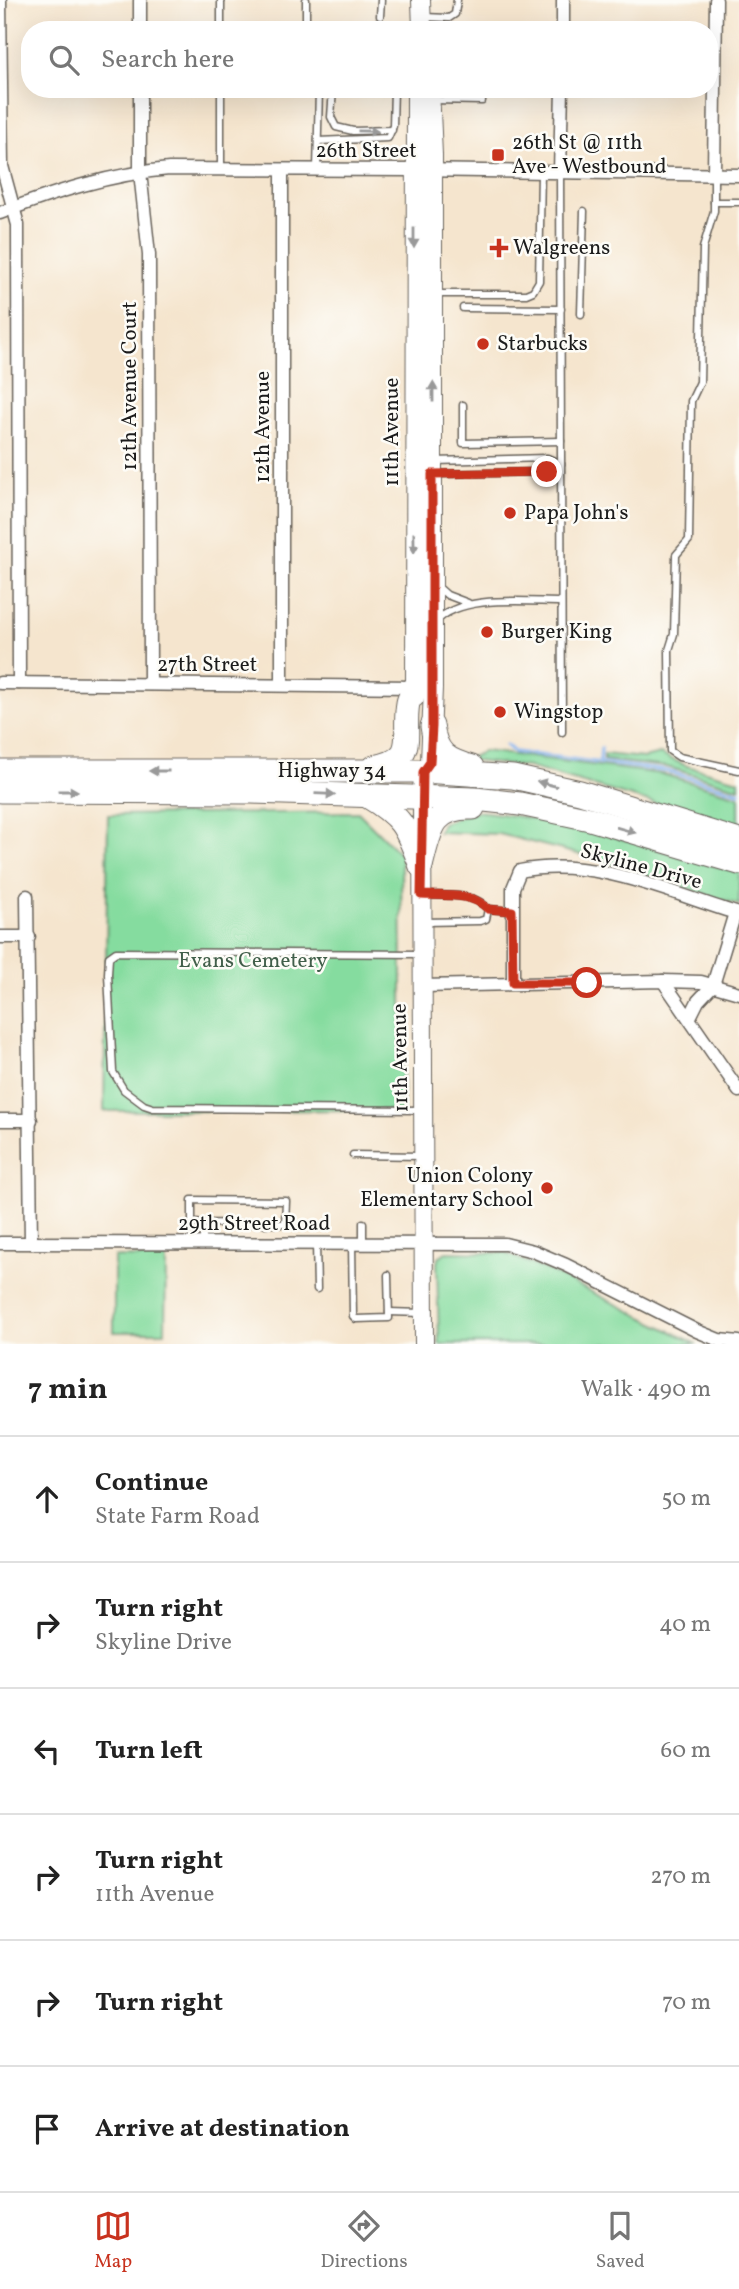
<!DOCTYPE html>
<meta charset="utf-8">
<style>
:root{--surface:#fff;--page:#f6f6f6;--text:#222;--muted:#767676;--line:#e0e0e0;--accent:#c8321e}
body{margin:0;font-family:Vollkorn,serif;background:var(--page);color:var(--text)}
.stop{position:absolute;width:21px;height:21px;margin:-16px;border:5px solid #c8321e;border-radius:50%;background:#fff}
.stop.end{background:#c8321e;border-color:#fff;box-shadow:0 2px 7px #0008}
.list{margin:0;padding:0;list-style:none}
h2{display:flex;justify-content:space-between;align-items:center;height:91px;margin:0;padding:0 28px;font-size:30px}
h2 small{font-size:23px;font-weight:400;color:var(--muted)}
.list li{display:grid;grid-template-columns:46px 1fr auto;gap:21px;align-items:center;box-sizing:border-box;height:126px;padding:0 28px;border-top:2px solid var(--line)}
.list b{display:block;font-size:26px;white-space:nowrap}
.list p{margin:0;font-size:23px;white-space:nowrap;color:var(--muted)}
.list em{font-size:23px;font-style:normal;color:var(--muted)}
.icon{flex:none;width:38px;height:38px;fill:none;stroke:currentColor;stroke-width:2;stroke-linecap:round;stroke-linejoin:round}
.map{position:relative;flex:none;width:739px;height:1344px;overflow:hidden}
.search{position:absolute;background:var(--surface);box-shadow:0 7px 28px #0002;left:21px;right:21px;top:21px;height:77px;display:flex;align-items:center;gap:18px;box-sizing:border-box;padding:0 24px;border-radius:28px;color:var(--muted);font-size:26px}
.sheet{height:847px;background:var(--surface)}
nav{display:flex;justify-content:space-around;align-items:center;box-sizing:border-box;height:98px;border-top:2px solid var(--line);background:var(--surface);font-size:19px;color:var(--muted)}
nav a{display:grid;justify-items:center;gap:4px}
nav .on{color:var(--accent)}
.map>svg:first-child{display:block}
.green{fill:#85dc9f;stroke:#507c5e;stroke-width:2}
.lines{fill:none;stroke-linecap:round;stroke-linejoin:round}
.stream{stroke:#83b3ee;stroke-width:3.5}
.lane-casing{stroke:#68625a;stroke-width:9}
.street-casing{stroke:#68625a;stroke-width:15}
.secondary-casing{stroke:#68625a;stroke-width:20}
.highway-casing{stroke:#68625a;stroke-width:25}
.lane{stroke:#fff;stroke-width:6}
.street{stroke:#fff;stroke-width:12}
.secondary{stroke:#fff;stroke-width:18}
.highway{stroke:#fff;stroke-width:23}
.oneway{fill:#999}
.route{stroke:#c8321e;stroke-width:9}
.poi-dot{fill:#c8321e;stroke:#fdfcf7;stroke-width:2.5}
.labels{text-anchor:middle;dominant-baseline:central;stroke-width:5;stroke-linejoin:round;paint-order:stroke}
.poi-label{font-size:21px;fill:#1c1c1c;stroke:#fdfcf7;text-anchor:start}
.street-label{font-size:21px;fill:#1c1c1c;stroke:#fdfcf7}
.park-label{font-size:21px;fill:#415f4a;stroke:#fdfcf7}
</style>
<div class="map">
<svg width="739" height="1344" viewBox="0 0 739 1344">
<rect width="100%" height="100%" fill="#fdfcf7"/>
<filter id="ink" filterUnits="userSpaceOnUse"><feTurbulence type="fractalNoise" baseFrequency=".0143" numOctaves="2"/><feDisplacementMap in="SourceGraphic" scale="14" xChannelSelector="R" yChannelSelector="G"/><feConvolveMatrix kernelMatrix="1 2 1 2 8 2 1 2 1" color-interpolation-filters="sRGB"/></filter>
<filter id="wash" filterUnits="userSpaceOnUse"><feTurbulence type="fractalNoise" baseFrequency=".00686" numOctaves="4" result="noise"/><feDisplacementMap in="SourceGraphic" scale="28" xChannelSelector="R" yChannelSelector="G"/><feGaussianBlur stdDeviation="1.57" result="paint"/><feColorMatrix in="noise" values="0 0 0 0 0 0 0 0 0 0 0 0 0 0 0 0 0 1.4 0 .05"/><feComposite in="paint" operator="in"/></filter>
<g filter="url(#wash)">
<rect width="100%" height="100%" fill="#f5e5ce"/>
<g class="green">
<path d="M484 751 662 774 739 796V828L528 767 465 760Z"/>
<path d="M604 754 644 758 660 754 687 766 739 780V788L667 767 604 760Z"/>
<path d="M475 811C566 819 652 848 739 873V905L590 857 499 834 438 832 442 823Z"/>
<path d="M358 812 401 855 403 1110 104 1111 108 815Z"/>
<path d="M446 1252 505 1253 553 1273 697 1344H439L437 1262 439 1257Z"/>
<path d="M114 1257 166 1258 165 1332H114Z"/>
</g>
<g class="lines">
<g class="stream">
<path d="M506 745 514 752 666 771 739 792"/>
<path d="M600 762 601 748"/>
</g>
</g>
</g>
<g filter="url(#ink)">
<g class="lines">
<defs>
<g id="lane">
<path d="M306 0V30"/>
<path d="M380 16 381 0"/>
<path d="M424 17 449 18 455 14 457 0"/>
<path d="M221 30V0"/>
<path d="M333 89 331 117 336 127 353 131 392 130"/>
<path d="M432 100 482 101V89"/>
<path d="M318 141 388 138 393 126 394 89"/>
<path d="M221 169V89"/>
<path d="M317 170 319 89"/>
<path d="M560 172 562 732"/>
<path d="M714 174V211L703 248 700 382 691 401 689 540 676 555 674 634 669 650 670 751 679 757 739 770"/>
<path d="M714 202H739"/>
<path d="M436 294H526L533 291 539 281 541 172"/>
<path d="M463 308 561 309"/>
<path d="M581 314 584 211"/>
<path d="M463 405V443L561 441"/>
<path d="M435 461 547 458 561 464"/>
<path d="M434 474 547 472 561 464"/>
<path d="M438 587 447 595 468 603"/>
<path d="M436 622C460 594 526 602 561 602"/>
<path d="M488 909 512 911"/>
<path d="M423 922 480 921 486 919 488 909C474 892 446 896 425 895"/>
<path d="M419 954 116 952 109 957 108 974 113 1072 124 1090 144 1105 153 1108 422 1110"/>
<path d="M353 1155 421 1156"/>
<path d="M192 1200 286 1201 285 1224 192 1223Z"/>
<path d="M363 1223V1243"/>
<path d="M203 1243V1223"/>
<path d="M316 1243 317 1289"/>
<path d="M352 1243 353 1316 356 1319 389 1318 388 1275"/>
<path d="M389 1312 422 1313"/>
</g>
<g id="street">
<path d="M0 0 2 166 18 225 19 683"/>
<path d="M140 0V30"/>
<path d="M563 30V0"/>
<path d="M140 89V172L149 255 150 684"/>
<path d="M282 171V684"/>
<path d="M560 172 562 89"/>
<path d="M714 174 716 0"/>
<path d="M0 213C55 192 110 174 169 169L414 170 739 175"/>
<path d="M0 683 415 687"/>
<path d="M27 896 31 1243"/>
<path d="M0 937H29"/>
<path d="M663 981 739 1091"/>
<path d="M513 983V888L520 871C594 856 669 893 739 914"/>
<path d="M422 986 663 981 701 982 739 993"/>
<path d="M690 1017 698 1001 713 985 735 913"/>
<path d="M0 1120H31"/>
<path d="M0 1243 505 1244 533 1251 566 1265 697 1331 719 1340 739 1342"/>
</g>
<g id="secondary">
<path d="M421 0 422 30"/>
<path d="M415 698 416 89"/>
<path d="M424 1344 422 796 423 771 430 762 433 688V155L430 89"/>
</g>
<g id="highway">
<path d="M432 726C436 754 447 760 472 767"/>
<path d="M374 767C420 759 402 736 408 703 409 697 413 692 415 687"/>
<path d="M0 771H423L513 777 580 792 739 841"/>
<path d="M0 791 252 792 475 799 520 804 590 819 739 863"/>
<path d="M367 796C404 818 406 828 421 866"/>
<path d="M421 866C430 833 431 806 473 808"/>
</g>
</defs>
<use href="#lane" class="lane-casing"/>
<use href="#street" class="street-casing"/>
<use href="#secondary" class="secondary-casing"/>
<use href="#highway" class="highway-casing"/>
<use href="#lane" class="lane"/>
<use href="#street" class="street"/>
<use href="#secondary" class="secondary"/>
<use href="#highway" class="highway"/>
</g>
<defs><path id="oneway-solid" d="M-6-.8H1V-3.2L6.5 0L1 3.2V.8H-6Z" transform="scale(1.75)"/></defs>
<g class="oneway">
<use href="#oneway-solid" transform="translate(368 131) rotate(1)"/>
<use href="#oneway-solid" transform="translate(414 238) rotate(90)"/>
<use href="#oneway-solid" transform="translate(433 392) rotate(-90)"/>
<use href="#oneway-solid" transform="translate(414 543) rotate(89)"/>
<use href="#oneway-solid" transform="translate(159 771) rotate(180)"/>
<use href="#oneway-solid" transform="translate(547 784) rotate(-166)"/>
<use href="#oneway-solid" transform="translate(68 791)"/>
<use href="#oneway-solid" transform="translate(325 794) rotate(2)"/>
<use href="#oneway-solid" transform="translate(626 830) rotate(16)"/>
</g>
</g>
<g class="lines" filter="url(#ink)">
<path class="route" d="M547 472 432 474V726L430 762 423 772 421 895C443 896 473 892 488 909L512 911 513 983H587"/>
</g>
<g class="poi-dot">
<rect x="491" y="148" width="14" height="14" rx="3.5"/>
<path d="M495.5 237.5h7v7h7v7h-7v7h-7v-7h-7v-7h7z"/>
<circle cx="483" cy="344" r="7"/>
<circle cx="510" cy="513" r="7"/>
<circle cx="487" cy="632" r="7"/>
<circle cx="500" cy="712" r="7"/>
<circle cx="547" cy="1188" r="7"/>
</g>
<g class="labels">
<g class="poi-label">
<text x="512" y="143">26th St @ 11th<tspan x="512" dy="24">Ave - Westbound</tspan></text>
<text x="513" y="248">Walgreens</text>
<text x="497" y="344">Starbucks</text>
<text x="524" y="513">Papa John's</text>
<text x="501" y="632">Burger King</text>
<text x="514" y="712">Wingstop</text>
<text x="533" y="1176" text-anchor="end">Union Colony<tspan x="533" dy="24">Elementary School</tspan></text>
</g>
<g class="street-label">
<text x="366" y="151">26th Street</text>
<text transform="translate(130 386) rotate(-90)">12th Avenue Court</text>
<text transform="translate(263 427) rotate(-90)">12th Avenue</text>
<text transform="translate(392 432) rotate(-90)">11th Avenue</text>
<text x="207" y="665">27th Street</text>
<text x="332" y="771">Highway 34</text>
<text transform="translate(641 867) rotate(15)">Skyline Drive</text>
<text transform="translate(401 1058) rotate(-91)">11th Avenue</text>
<text x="254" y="1224">29th Street Road</text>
</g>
<g class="park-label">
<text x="253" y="961">Evans Cemetery</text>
</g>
</g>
</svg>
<div class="stop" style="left:587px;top:983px"></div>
<div class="stop end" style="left:547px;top:472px"></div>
<div class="search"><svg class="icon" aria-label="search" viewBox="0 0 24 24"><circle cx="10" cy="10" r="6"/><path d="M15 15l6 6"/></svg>Search here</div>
</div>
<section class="sheet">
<h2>7 min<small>Walk · 490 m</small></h2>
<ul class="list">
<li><svg class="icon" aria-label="ahead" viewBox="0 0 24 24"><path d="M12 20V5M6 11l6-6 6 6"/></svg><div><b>Continue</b><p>State Farm Road</p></div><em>50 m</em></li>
<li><svg class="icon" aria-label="right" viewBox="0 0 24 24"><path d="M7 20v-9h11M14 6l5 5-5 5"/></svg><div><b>Turn right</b><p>Skyline Drive</p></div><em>40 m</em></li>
<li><svg class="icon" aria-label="left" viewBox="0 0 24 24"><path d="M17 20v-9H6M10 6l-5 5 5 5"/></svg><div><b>Turn left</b></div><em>60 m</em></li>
<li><svg class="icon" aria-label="right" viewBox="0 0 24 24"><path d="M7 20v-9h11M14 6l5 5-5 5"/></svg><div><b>Turn right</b><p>11th Avenue</p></div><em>270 m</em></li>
<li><svg class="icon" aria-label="right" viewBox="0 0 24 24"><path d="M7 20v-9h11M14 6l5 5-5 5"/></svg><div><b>Turn right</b></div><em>70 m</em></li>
<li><svg class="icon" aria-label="arrive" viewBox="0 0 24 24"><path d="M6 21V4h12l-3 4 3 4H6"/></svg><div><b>Arrive at destination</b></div></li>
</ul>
</section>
<nav>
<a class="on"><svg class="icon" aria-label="map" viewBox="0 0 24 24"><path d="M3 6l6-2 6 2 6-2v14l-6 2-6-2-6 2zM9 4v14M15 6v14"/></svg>Map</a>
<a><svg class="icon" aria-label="directions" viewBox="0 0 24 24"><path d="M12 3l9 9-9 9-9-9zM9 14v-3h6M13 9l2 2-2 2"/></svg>Directions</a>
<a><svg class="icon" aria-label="saved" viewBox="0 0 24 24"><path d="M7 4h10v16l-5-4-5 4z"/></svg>Saved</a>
</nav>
